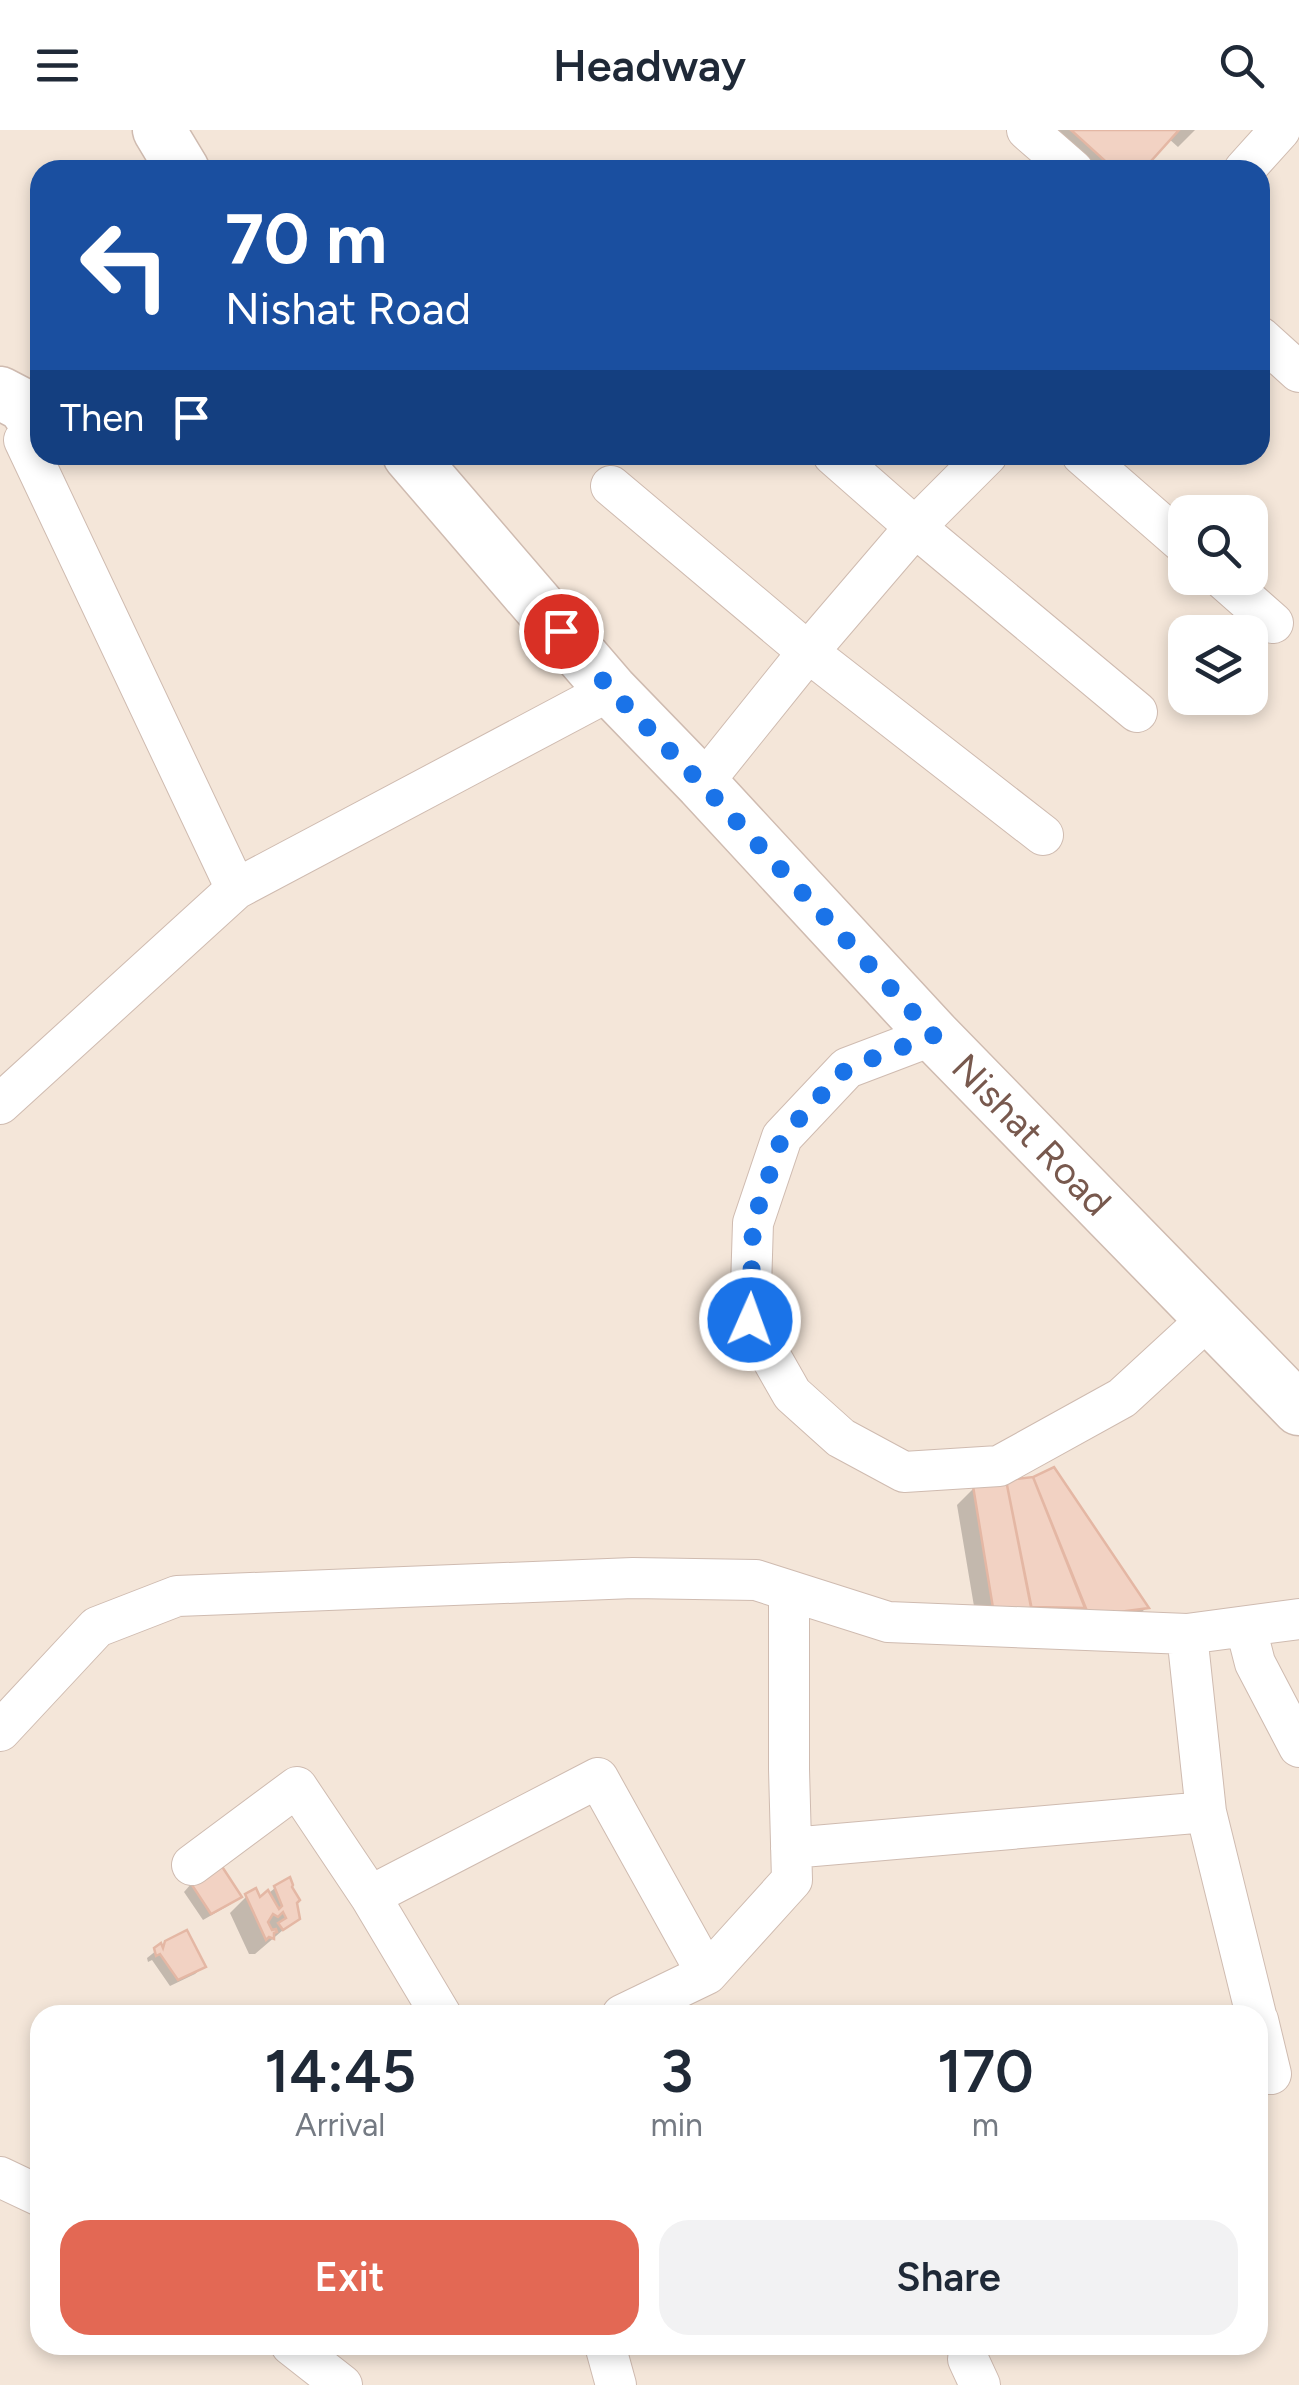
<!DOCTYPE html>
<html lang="en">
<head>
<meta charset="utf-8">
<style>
  body { margin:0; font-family:Figtree,sans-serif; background:#f2f2f3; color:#1f2937; height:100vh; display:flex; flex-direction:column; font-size:38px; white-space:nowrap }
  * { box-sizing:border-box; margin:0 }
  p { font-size:32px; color:#747a83 }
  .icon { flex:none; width:55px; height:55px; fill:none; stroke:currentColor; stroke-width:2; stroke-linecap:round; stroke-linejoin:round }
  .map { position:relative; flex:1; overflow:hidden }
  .panel { position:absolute; left:30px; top:1875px; width:1238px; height:350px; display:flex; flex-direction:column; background:#fff; border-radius:30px; box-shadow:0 5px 15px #0003 }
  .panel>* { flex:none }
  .banner { position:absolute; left:30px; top:30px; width:1240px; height:305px; border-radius:30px; box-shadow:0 5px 15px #0003; background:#1a4fa0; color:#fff; overflow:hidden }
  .controls { position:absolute; left:1168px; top:365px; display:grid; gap:20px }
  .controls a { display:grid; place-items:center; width:100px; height:100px; border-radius:20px; background:#fff; box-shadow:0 5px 15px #0003; font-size:50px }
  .pin { position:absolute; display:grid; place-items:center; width:85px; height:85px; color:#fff; margin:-42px; border:5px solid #fff; border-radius:50%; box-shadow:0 2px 10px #0007 }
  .me { position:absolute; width:110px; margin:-55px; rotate:2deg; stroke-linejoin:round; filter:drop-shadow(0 0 8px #0008) }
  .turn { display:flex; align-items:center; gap:35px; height:210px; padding:0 30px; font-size:45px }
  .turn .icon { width:130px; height:130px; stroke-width:2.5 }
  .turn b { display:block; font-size:70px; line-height:85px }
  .then { display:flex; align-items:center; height:95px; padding:0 30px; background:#0003; gap:20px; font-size:38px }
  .eta { display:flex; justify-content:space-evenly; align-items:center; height:170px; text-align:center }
  .eta b { font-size:60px; font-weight:600; line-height:70px }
  .primary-button { display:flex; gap:20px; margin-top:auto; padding:20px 30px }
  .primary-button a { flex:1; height:115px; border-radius:30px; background:#e36854; color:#fff; font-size:40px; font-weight:600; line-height:115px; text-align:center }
  .primary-button a+a { background:#f2f2f3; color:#1f2937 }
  header { display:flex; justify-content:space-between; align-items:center; height:130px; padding:0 30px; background:#fff; font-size:45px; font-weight:600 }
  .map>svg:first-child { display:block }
  .residential { fill:#f4e6d9; fill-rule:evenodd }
  .shadow { fill:#0003 }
  .building { fill:#f2d2c3; stroke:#e4b7a4; stroke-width:2.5 }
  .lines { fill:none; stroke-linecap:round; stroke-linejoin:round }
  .minor-casing { stroke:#cfbbb0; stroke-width:42 }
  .tertiary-casing { stroke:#cfbbb0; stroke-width:55 }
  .minor { stroke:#fff; stroke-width:40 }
  .tertiary { stroke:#fff; stroke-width:52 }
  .route { stroke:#1a73e8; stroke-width:18; stroke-dasharray:0 32.4 }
  .labels { text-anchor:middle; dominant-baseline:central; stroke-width:9; stroke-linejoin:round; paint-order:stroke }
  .street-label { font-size:38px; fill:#78594e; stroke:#fff9f2 }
</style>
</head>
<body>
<header><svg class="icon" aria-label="menu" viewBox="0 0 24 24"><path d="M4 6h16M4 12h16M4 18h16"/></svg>Headway<svg class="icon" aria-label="search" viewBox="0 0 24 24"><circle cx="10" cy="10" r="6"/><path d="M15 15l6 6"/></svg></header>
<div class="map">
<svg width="1299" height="2255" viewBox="0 0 1299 2255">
  <rect width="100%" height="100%" fill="#fcf4eb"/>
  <path class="residential" d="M0,0H1299V2255H0ZM40,40H1260V325H40ZM1185,382H1250V448H1185ZM1185,502H1250V568H1185ZM40,1885H1258V2215H40Z"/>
  <path class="shadow" d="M1018,0H1195L1178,17L1168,8L1140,40H1063Z
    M1053,1340L1146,1478L1129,1494L978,1500L957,1375L974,1358L1033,1349Z
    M191,1754L239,1766L231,1774L203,1790L184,1762Z
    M275,1758L297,1788L255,1824H249L230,1783L247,1766L259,1771Z
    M166,1813L203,1837L195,1844L170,1856L152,1830L148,1832L147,1828Z"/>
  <path class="building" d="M1071,0H1179L1143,40H1115Z
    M1054,1337L1149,1478L1089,1486L1033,1347Z
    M1033,1347L1085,1478L1031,1477L1006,1350Z
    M1006,1350L1033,1485L994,1484L973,1356Z
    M221,1735L242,1767L211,1784L190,1752Z
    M290,1747L293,1755L292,1757L300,1770L297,1773L300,1789L283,1800L278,1793L286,1788L283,1782L278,1787L273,1784L268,1792L272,1800L276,1799L277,1802L274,1803V1809L269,1807L266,1810L245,1764L256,1758L260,1767L268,1760L279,1779L282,1776L274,1756Z
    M187,1800L206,1837L178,1850L160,1824L156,1826L154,1818L161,1813L163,1818L165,1811Z"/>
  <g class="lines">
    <g class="minor-casing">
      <path id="minor" d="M1027,0L1073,40
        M1244,40L1280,0
        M1260,207L1299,242
        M24,310L236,759
        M833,325L915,397L1137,582
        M1082,325L1185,415
        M611,356L808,522L1043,705
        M1222,448L1273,493
        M702,654L808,522L915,397L987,325
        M934,905L847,938L782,1007L753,1093L750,1190L792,1264L841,1308L904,1342L999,1336L1122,1268L1209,1188
        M0,974L236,759L611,560
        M1246,1498L1255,1533L1299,1617
        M1187,1504L1206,1682L1256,1885
        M0,1601L97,1497L177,1466L633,1448L756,1450L888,1492L1187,1504L1299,1489
        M791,1718L1206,1682
        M192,1735L297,1657L370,1766
        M441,1885L370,1766L598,1648L707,1844
        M622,1885L707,1844L792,1750L789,1639V1461
        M1258,1890L1271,1944H1258
        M0,2047L40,2066
        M291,2215L342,2255
        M605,2215L616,2255
        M968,2229L980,2255"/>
    </g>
    <g class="tertiary-casing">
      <g id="tertiary">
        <path d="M159,0L183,40"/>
        <path d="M0,263L23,275L34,290L40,286"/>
        <path id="s1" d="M409,325L611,560L702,654L934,905L1299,1279"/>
      </g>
    </g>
    <use href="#minor" class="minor"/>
    <use href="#tertiary" class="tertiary"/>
  </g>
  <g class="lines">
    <path class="route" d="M561,501L611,560L702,654L934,905L847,938L782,1007L753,1093L750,1190"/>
  </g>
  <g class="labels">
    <g class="street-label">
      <text stroke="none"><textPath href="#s1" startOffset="922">Nishat Road</textPath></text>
    </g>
  </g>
</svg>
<div class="controls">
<a><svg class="icon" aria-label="search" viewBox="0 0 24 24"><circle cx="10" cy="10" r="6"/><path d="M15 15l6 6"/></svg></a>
<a><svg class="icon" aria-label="layers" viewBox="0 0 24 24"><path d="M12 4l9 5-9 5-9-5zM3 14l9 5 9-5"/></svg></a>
</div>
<div class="pin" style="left:561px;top:501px;background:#d93025"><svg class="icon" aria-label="arrive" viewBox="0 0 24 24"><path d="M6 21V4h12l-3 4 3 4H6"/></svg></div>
<svg class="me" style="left:750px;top:1190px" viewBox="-20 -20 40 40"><circle r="17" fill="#1a73e8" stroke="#fff" stroke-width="3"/><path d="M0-11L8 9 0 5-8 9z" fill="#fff"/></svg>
<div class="banner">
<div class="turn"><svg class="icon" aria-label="left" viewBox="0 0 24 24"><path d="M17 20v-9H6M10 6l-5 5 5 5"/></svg><div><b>70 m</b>Nishat Road</div></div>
<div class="then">Then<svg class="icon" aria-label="arrive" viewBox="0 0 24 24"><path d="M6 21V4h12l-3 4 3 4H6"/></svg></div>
</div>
<section class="panel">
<div class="eta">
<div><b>14:45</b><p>Arrival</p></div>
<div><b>3</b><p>min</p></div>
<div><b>170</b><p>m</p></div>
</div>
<div class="primary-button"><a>Exit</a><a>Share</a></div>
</section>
</div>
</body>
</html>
